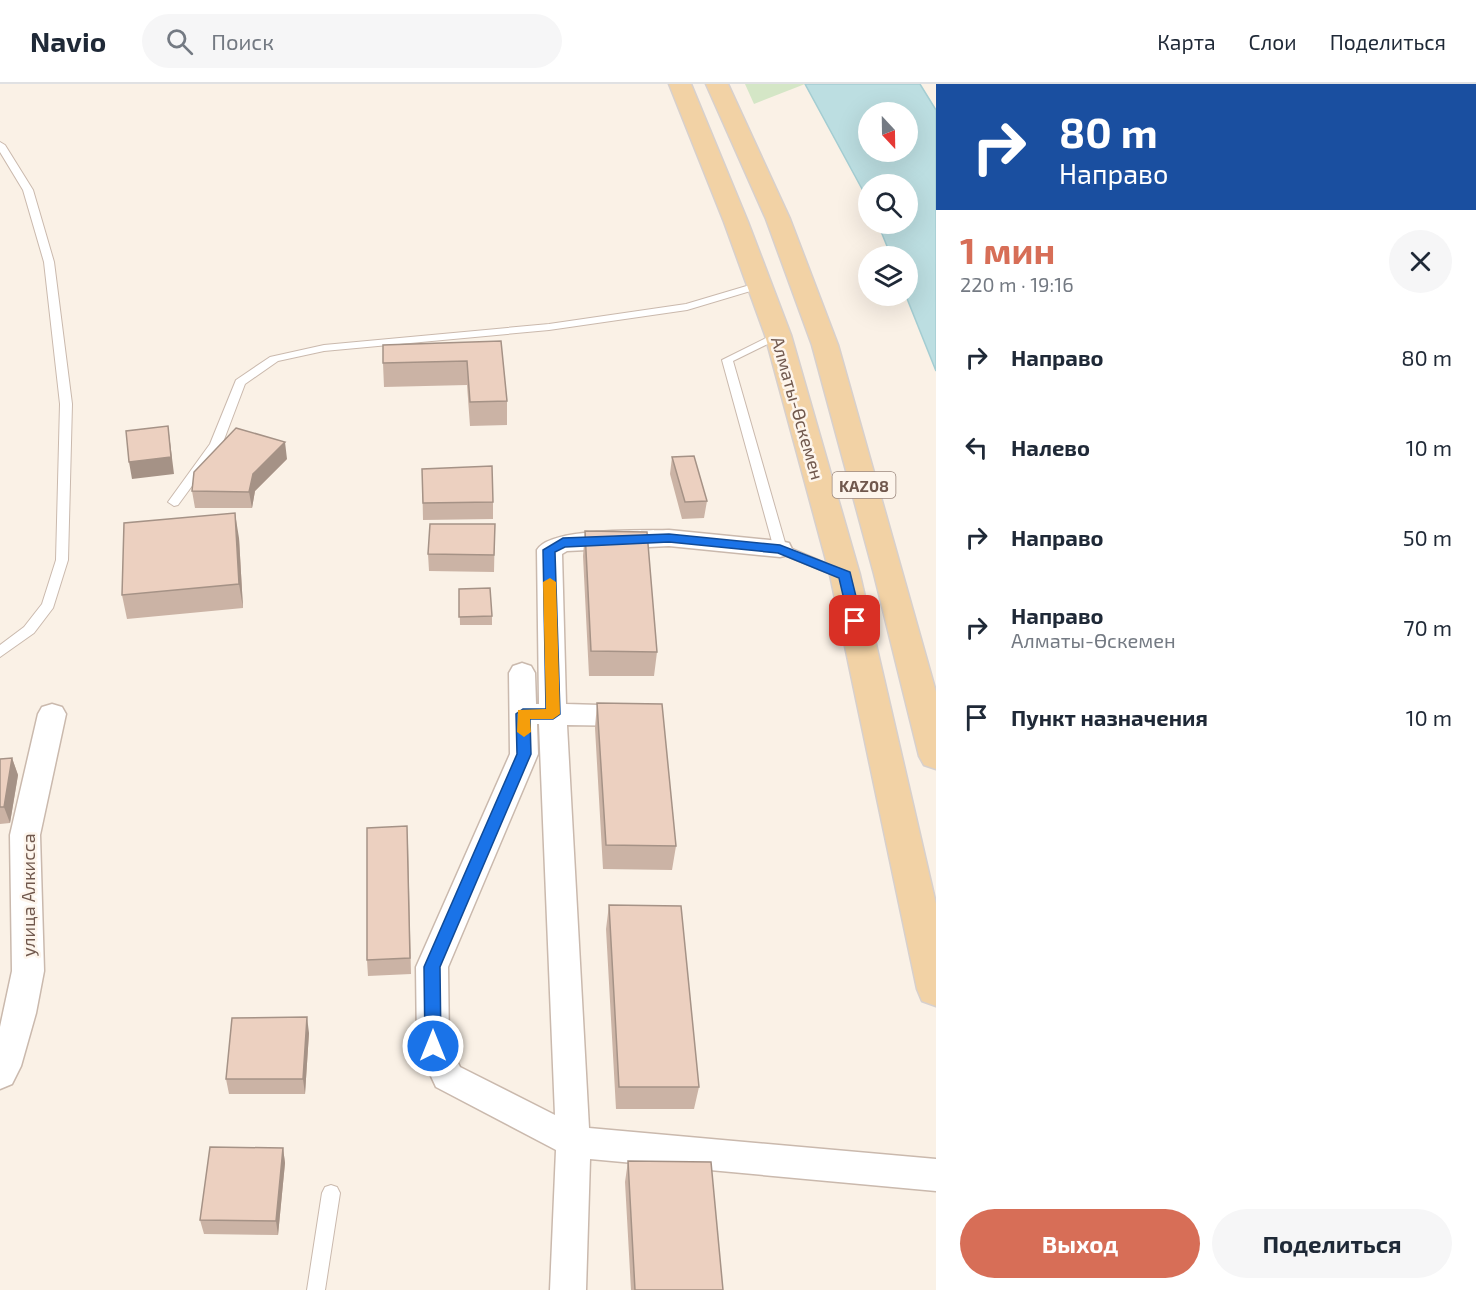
<!DOCTYPE html>
<html lang="ru">
<head>
<meta charset="utf-8">
<style>
  body { margin:0; font-family:"Exo 2",sans-serif; background:#f6f6f7; color:#1f2937; height:100vh; display:flex; flex-direction:column; font-size:22px; white-space:nowrap }
  * { box-sizing:border-box; margin:0 }
  p { font-size:20px; color:#747a83 }
  .icon { flex:none; width:33px; height:33px; fill:none; stroke:currentColor; stroke-width:2; stroke-linecap:round; stroke-linejoin:round }
  .map { position:relative; flex:1; overflow:hidden }
  .side { display:flex; flex-direction:column; background:#fff; width:540px }
  .side>* { flex:none }
  .top-card { background:#1a4fa0; color:#fff; overflow:hidden }
  .needle { width:39px; rotate:158deg }
  .controls { position:absolute; left:858px; top:18px; display:grid; gap:12px }
  .controls a { display:grid; place-items:center; width:60px; height:60px; border-radius:50%; background:#fff; box-shadow:0 6px 24px #0002; font-size:30px }
  .pin { position:absolute; display:grid; place-items:center; width:51px; height:51px; color:#fff; margin:-26px; border-radius:12px; box-shadow:0 3px 9px #0006 }
  .me { position:absolute; width:66px; margin:-33px; rotate:0deg; stroke-linejoin:round; filter:drop-shadow(0 0 4px #0008) }
  .turn { display:flex; align-items:center; gap:21px; height:126px; padding:0 24px; font-size:27px }
  .turn .icon { width:78px; height:78px; stroke-width:2.5 }
  .turn b { display:block; font-size:42px; line-height:51px }
  .round { display:grid; place-items:center; flex:none; width:63px; height:63px; border-radius:32px; background:#f6f6f7 }
  .head { display:flex; align-items:center; justify-content:space-between; height:102px; padding:0 24px }
  h1 { font-size:36px; font-weight:700; line-height:45px; color:#d76e57 }
  .cta { display:flex; gap:12px; margin-top:auto; padding:12px 24px }
  .cta a { flex:1; height:69px; border-radius:36px; background:#d76e57; color:#fff; font-size:24px; font-weight:700; line-height:69px; text-align:center }
  .cta a+a { background:#f6f6f7; color:#1f2937 }
  ul { padding:0; list-style:none }
  li { display:flex; align-items:center; gap:18px; height:90px; padding:0 24px }
  li div { flex:1 }
  li b { display:block; font-size:22px }
  li em { font-style:normal }
  header { display:flex; align-items:center; gap:36px; box-sizing:border-box; height:84px; padding:0 30px; background:#fff; border-bottom:2px solid #e0e1e3 }
  header strong { font-size:28px }
  nav { display:flex; gap:33px; margin-inline-start:auto; font-size:21px }
  .search { width:420px; height:54px; background:#f6f6f7; display:flex; align-items:center; gap:15px; box-sizing:border-box; padding:0 21px; border-radius:33px; color:#747a83; font-size:22px }
  main { display:flex; flex:1; min-height:0 }
  .map>svg:first-child { display:block }
  .green { fill:#d4e6c6 }
  .water { fill:#bcdee1; stroke:#a4cdd2; stroke-width:1.5; fill-rule:evenodd }
  .lines { fill:none; stroke-linecap:round; stroke-linejoin:round }
  .service-casing { stroke:#cab9ad; stroke-width:2 }
  .minor-casing { stroke:#cab9ad; stroke-width:3 }
  .primary-casing { stroke:#d7d0cd; stroke-width:3 }
  .service { fill:#fff; fill-rule:evenodd }
  .minor { fill:#fff; fill-rule:evenodd }
  .primary { fill:#f2d2a5; fill-rule:evenodd }
  .wall { fill:#cbb3a5 }
  .shaded-wall { fill:#a59286 }
  .building { fill:#ecd0c0; stroke:#a59286; stroke-width:1.5 }
  .route { fill:#1a73e8; stroke:#114b97; stroke-width:1.5 }
  .slow { fill:#f59e0b }
  .labels { text-anchor:middle; dominant-baseline:central; stroke-width:5; stroke-linejoin:round; paint-order:stroke }
  .shield { fill:#fdf5ec; stroke:#9a877d; stroke-width:1.5 }
  .shield-label { font-size:16px; font-weight:bold; fill:#70584d }
  .street-label { font-size:18px; fill:#70584d; stroke:#fdf5ec }
</style>
</head>
<body>
<header>
<strong>Navio</strong>
<div class="search"><svg class="icon" aria-label="search" viewBox="0 0 24 24"><circle cx="10" cy="10" r="6"/><path d="M15 15l6 6"/></svg>Поиск</div>
<nav><a>Карта</a><a>Слои</a><a>Поделиться</a></nav>
</header>
<main>
<div class="map">
<svg width="936" height="1206" viewBox="0 0 936 1206">
  <rect width="100%" height="100%" fill="#faf1e6"/>
  <path class="green" d="M745,0H805L754,20Z"/>
  <path class="water" d="M805,0H920L936,26V287L906,212L908,172H891L878,140H908V100H868V116ZM868,28H908V68H868Z"/>
  <g class="lines">
    <g class="service-casing">
      <path id="service" d="M0,58L5,61L33,106L54,178L72,320L68,476L53,524L34,549L0,573V561L24,543L42,520L56,476L60,320L44,178L23,106L0,68Z
        M760,198L765,201L764,203L687,226L549,246L324,267L278,277L245,300L222,361L178,421L174,422L168,418L210,360L236,296L270,273L324,261L549,240L686,220Z
        M778,248L782,249V253L733,277L786,462L847,488L849,491L843,495L776,468L774,465L722,276Z
        M331,1101L337,1103L340,1109L325,1206H307L322,1109L325,1103Z"/>
    </g>
    <g class="minor-casing">
      <path id="minor" d="M669,446L780,457L789,459L792,465L789,471L780,473L669,462L567,467L562,470L566,620L633,622L643,625L647,632L643,639L633,642L567,641L589,1044L936,1075V1107L590,1075L586,1206H550L556,1066L436,1003L417,962L416,883L510,670L509,589L513,582L522,579L531,582L535,589L536,620H539L537,466C550,443 641,447 669,446ZM537,640H539L555,1031L460,983L449,961L448,883L538,670Z
        M52,620L62,623L66,630L40,751L44,887L36,929L21,982L12,1000L0,1005V943L12,887L10,751L38,630L42,623Z"/>
    </g>
    <g class="primary-casing">
      <path id="primary" d="M669,0H691L748,138L791,251L860,491L936,820V922L922,917L917,905L830,491L765,251L724,138Z
        M706,0H728L790,135L838,261L936,608V685L924,681L919,672L874,490L812,261L766,135Z"/>
    </g>
    <use href="#service" class="service"/>
    <use href="#minor" class="minor"/>
    <use href="#primary" class="primary"/>
  </g>
  <path class="wall" d="M501,257L507,317V341L470,342L467,301L384,303L383,279Z
    M672,373L707,417L704,434L682,435L670,390Z
    M287,375L255,407L252,424H195L192,407Z
    M422,385L493,418V435L423,436Z
    M495,440L494,488L429,487L428,470Z
    M585,447L657,568L654,592H589L583,472Z
    M239,454L243,524L127,535L122,511Z
    M459,505L492,532V541H460Z
    M597,619L676,762L672,786L603,785L595,644Z
    M12,674L18,691L10,739L0,740V675Z
    M408,759L411,890L368,892L367,876Z
    M609,821L699,1003L694,1025H616L606,845Z
    M309,949L305,1010H229L226,995Z
    M283,1064L285,1079L278,1151L204,1150L200,1136Z
    M628,1077L723,1206H631L625,1098Z"/>
  <path class="shaded-wall" d="M168,342L174,390L132,395L129,378Z
    M285,358L287,375L255,407L252,424L249,408L253,390Z
    M235,429L239,454L243,524L239,500Z
    M12,674L18,691L10,739L4,723Z
    M307,933L309,949L305,1010L303,995Z
    M283,1064L285,1079L278,1151L276,1137Z"/>
  <path class="building" d="M501,257L507,317L470,318L467,277L383,279V261Z
    M168,342L171,373L129,378L126,347Z
    M236,344L285,358L253,390L249,408L192,407L194,388Z
    M694,372L707,417L685,418L672,373Z
    M492,382L493,418L423,419L422,385Z
    M235,429L239,500L122,511L124,439Z
    M430,440H495L494,471L428,470Z
    M585,447L647,448L657,568L591,567Z
    M490,504L492,532L459,533V505Z
    M597,619L662,620L676,762L606,761Z
    M12,674L4,723H0V675Z
    M407,742L410,874L367,876V744Z
    M609,821L681,822L699,1003H619Z
    M307,933L303,995H226L232,934Z
    M210,1063L283,1064L276,1137L200,1136Z
    M628,1077L711,1078L723,1206H635Z"/>
  <path class="route" d="M669,450L780,461L850,488L862,537L855,542L849,537L839,494L778,469L669,458L565,463L555,468L560,630L553,635H530L531,670L440,883L441,962L439,967L433,969L427,967L425,962L424,883L517,670L516,630L523,625H546L543,466L563,454Z"/>
  <path class="slow" d="M550,494L556,498L560,630L553,635H530L531,648L524,653L517,648L518,626L546,625L543,498Z"/>
  <g class="labels">
    <rect class="shield" x="832.5" y="388" width="63" height="26" rx="4.5"/>
    <g class="shield-label">
      <text x="864" y="401">KAZ08</text>
    </g>
    <g class="street-label">
      <text transform="translate(798 324) rotate(74)">Алматы-Өскемен</text>
      <text transform="translate(28 811) rotate(-90)">улица Алкисса</text>
    </g>
  </g>
</svg>
<div class="controls">
<a><svg class="needle" viewBox="-14 -14 28 28"><path d="M0-13l5 13h-10z" fill="#e53935"/><path d="M0 13l5-13h-10z" fill="#747a83"/></svg></a>
<a><svg class="icon" aria-label="search" viewBox="0 0 24 24"><circle cx="10" cy="10" r="6"/><path d="M15 15l6 6"/></svg></a>
<a><svg class="icon" aria-label="layers" viewBox="0 0 24 24"><path d="M12 4l9 5-9 5-9-5zM3 14l9 5 9-5"/></svg></a>
</div>
<div class="pin" style="left:855px;top:537px;background:#d93025"><svg class="icon" aria-label="arrive" viewBox="0 0 24 24"><path d="M6 21V4h12l-3 4 3 4H6"/></svg></div>
<svg class="me" style="left:433px;top:962px" viewBox="-20 -20 40 40"><circle r="17" fill="#1a73e8" stroke="#fff" stroke-width="3"/><path d="M0-11L8 9 0 5-8 9z" fill="#fff"/></svg>
</div>
<section class="side">
<div class="top-card">
<div class="turn"><svg class="icon" aria-label="right" viewBox="0 0 24 24"><path d="M7 20v-9h11M14 6l5 5-5 5"/></svg><div><b>80 m</b>Направо</div></div>
</div>
<div class="head"><div><h1>1 мин</h1><p>220 m · 19:16</p></div><a class="round"><svg class="icon" aria-label="close" viewBox="0 0 24 24"><path d="M6 6l12 12M18 6L6 18"/></svg></a></div>
<ul>
<li><svg class="icon" aria-label="right" viewBox="0 0 24 24"><path d="M7 20v-9h11M14 6l5 5-5 5"/></svg><div><b>Направо</b></div><em>80 m</em></li>
<li><svg class="icon" aria-label="left" viewBox="0 0 24 24"><path d="M17 20v-9H6M10 6l-5 5 5 5"/></svg><div><b>Налево</b></div><em>10 m</em></li>
<li><svg class="icon" aria-label="right" viewBox="0 0 24 24"><path d="M7 20v-9h11M14 6l5 5-5 5"/></svg><div><b>Направо</b></div><em>50 m</em></li>
<li><svg class="icon" aria-label="right" viewBox="0 0 24 24"><path d="M7 20v-9h11M14 6l5 5-5 5"/></svg><div><b>Направо</b><p>Алматы-Өскемен</p></div><em>70 m</em></li>
<li><svg class="icon" aria-label="arrive" viewBox="0 0 24 24"><path d="M6 21V4h12l-3 4 3 4H6"/></svg><div><b>Пункт назначения</b></div><em>10 m</em></li>
</ul>
<div class="cta"><a>Выход</a><a>Поделиться</a></div>
</section>
</main>
</body>
</html>
